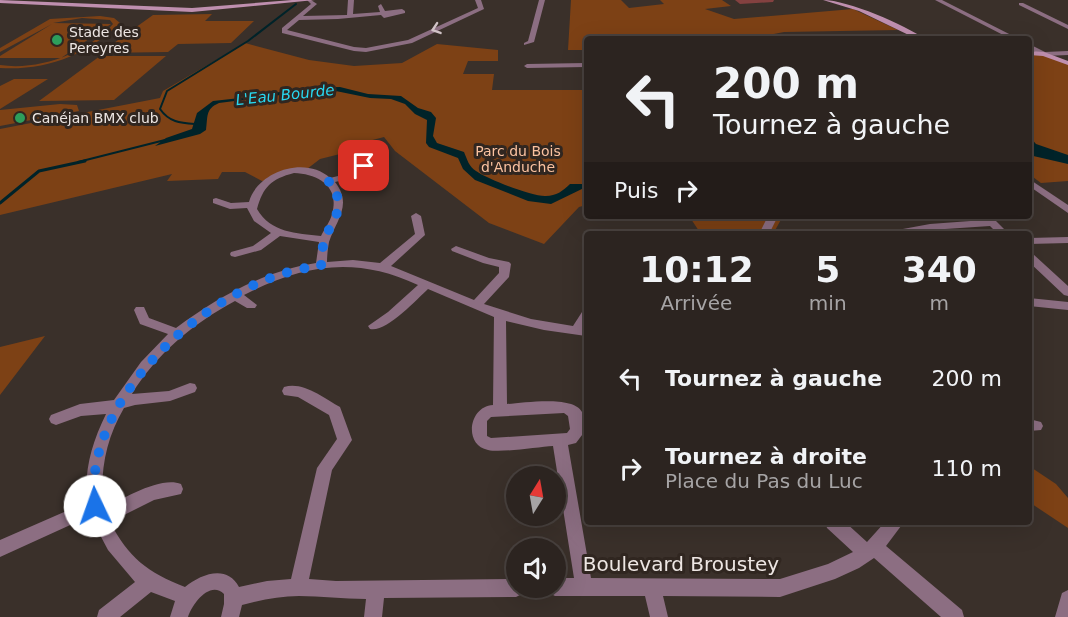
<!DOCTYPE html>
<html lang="fr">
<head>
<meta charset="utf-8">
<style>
  body { margin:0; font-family:"DejaVu Sans",sans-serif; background:#342c29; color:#f1f3f6; height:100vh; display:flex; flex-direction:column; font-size:22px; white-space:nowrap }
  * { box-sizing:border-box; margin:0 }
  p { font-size:20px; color:#a6a4a5 }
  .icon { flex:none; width:33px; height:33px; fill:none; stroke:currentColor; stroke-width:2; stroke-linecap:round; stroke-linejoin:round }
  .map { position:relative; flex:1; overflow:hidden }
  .panel { position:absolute; left:584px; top:231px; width:448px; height:294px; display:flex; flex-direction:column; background:#2c2420; border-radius:6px; box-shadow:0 6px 24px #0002,0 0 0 2px #48413e }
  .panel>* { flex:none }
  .guide { position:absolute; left:584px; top:36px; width:448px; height:183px; border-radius:6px; box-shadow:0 6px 24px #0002,0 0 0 2px #48413e; background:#2c2420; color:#f1f3f6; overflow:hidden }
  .needle { width:39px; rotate:11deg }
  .fabs { position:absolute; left:506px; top:466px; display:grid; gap:12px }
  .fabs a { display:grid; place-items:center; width:60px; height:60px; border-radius:50%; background:#2c2420; box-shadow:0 6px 24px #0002,0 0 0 2px #48413e; font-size:30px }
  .pin { position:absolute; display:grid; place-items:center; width:51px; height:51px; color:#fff; margin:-26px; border-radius:12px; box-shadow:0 3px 9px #0006 }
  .me { position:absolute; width:66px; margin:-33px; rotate:357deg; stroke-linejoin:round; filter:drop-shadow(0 0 4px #0008) }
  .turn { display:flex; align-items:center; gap:21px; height:126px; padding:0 30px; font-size:27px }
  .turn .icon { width:78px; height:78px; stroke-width:2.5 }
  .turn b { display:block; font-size:42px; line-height:51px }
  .then { display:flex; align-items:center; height:57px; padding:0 30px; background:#0003; gap:12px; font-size:22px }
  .eta { display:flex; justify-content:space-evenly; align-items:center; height:102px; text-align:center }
  .eta b { font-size:36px; font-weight:600; line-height:42px }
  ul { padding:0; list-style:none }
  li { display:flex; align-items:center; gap:18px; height:90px; padding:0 30px }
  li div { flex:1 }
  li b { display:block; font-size:22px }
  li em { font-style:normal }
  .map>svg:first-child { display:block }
  .green { fill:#7d4115 }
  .water { fill:#002329 }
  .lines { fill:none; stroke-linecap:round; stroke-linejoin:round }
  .stream-far1 { stroke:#002329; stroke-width:2 }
  .stream { stroke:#002329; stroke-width:3 }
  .street { fill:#8c6e82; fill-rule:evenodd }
  .secondary { fill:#bf8faf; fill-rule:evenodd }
  .wall { fill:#844140 }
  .oneway { stroke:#d0c2c6 }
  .route { stroke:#1a73e8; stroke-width:10; stroke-dasharray:0 18 }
  .leisure-dot { fill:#2e9e5b; stroke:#302620; stroke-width:2 }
  .labels { text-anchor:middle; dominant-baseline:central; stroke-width:6; stroke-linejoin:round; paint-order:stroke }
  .far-poi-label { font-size:14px; fill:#ede6e3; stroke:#302620; text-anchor:start }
  .far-park-label { font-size:14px; fill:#fbc2a0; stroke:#302620 }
  .far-water-label { font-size:15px; font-style:italic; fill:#28d8f1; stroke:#302620 }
  .near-street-label { font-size:20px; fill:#ede6e3; stroke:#302620 }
</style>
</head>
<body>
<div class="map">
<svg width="1068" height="617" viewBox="0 0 1068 617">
  <rect width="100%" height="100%" fill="#3a302a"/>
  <path class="green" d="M571,0H621L629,8L664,4L660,0H722L731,6L705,9L734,19L853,9L898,30L784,32L752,38L754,39H586V50H568Z
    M212,14L205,21H254L231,43L178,44L168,52L100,53L153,15Z
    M100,16L114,18L120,23C88,55 45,71 0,68V65C39,71 87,53 113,24L110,20L82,18L53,23L111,24L61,58H0V56L52,24L0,52V48L50,19Z
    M245,43L309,60L354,66L402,63L437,44L498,50V61H468L463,74H494L492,90H586V205L579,207L544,244L489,223L395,151L384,137L342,148L344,153L320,159L307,169H294L268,182L262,181L245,172H222L218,179L167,181L172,174L0,215V129L160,98L163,91Z
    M1029,53L1044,54L1068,63V181L1041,183L1029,174Z
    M100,56H166L114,100L39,101Z
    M14,79H48L0,109V86Z
    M60,104L77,105L79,111L0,126V110Z
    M689,216H783L773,234H701Z
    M45,336L0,395V347Z
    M1029,466L1056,484L1068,498V528L1029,502Z"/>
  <path class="water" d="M340,87L368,94L401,96L418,108L431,112L436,118L433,136L437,143L464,152C467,159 469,167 476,171C487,179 533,197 546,196C556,196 563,191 570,184H586V187L551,204L528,201L475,180L463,169L458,158L429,147L426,143L427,120L415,114L405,104L391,99L370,98L326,89L219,103C205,109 208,117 206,130L200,134L155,146L166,138L192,129L197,113L213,101L259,96L300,88Z
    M1029,136L1036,144L1068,155V164L1029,155Z"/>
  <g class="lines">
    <path class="stream-far1" d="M196,122L195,124C180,123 169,122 160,109L167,91L248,41L296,4
      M78,162L165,140"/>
    <path class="stream" d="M0,203L39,171L85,161"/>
    <path class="street" d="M307,0H311L317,4L303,16L347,15L348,0H354L353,14L380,12L378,6L381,4L385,11L402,9L405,11V13L384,18L381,15L338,19L299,20L287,30L354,47L366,48L408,40L478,8L475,0H481L484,9L412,43L366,52L354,51L282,33V28L311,4Z
      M539,0H545L534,42L524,45V43L528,41Z
      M935,0H942L1019,39H1011Z
      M1019,3H1023L1068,25V29L1019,5Z
      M1029,44L1045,52L1068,51V55L1044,56L1029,49Z
      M586,63V67L527,68L524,66L527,64Z
      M364,163L368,166L360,176L335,182C353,205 336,220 329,242C328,248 327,255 327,262L353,260L380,263L415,234L411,216L416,213L421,216L425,235L391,266L474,300L499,273V267L483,263L452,251L451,249L456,246L489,258L509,262L511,264L509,277L484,304L531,319L573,326L582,312L586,311V324L585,327L586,328V336L544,330L506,321L507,404C524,403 573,395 582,412C584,417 584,425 585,431L576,443L568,445L591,578L780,579L828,564L853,552L827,528L825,522H845L867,542L885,522H904L886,546L962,610L964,617H941L874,558L859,568L835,579L780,597L663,596L668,617H650L645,596H555L549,593L546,588H555V578H574L553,446C538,447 501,453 488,450C463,445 469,406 493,405L494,317L428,289C416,300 386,333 370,329L368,326L388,312L418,285C356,256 304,264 244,295L257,305L255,308H247L235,301C194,323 156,354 132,394L169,391L190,383L195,384L197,388L195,392L170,401L135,405L124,408C106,439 100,470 103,505L104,508C123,499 160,476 181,484L183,489L181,494L154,500L110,522C128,557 148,573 185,587C201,574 227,564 239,587L267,581L291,579L317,468L337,439L329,415L298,397L284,395L282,391L284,387C303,381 324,398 340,407L352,440L332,470L309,579L336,581L516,579V588H525L522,594L516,597L384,598L382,617H364L366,599C343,599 321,596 299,596C280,596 261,600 242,605L239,617H221L224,604V594C210,580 192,604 188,617H170L175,601L151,592L120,617H97L99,610L135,582L108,550L90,516L0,557V540L87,502C84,469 92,443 106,414L81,416L56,425L51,423L49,419L51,415L80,404L114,400L141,362L168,334L140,324L134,310L136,307H144L149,318L176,328C218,297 264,271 316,263L319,242L280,236L261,250L235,257L231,256L230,254L231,252L253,246L271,233L254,221L247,208L230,209L213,203V199L216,198L231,203L249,202C257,172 305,155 330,178L354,172ZM294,173C318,174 340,186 332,214C330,222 325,228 321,236C296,233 271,233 257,209C263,187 271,179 294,173ZM564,413L568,416L570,429L567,433L491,438L487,436V421L491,417Z
      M1029,179L1068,205V213L1029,186Z
      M768,216H778L769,234H759Z
      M988,216L992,217L1009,234H998L990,226L930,230L909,234H887L892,231L930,224L984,220V217Z
      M1068,237V243L1029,244V238Z
      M1029,253L1033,254L1068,286V296L1064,295L1029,262Z
      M1029,298L1068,302V310L1029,306Z
      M1029,419L1041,422L1043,426L1041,430L1029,431Z
      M1068,590V617H1055L1062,593Z"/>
    <path class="secondary" d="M0,0L192,8L292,0H315L192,12L0,3Z
      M823,0C848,0 905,25 925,39H917L859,11Z
      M1029,51L1044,52L1068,61V65L1043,56L1029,55Z"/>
  </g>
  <path class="wall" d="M735,0H774L773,2L740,4Z"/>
  <defs><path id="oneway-chevron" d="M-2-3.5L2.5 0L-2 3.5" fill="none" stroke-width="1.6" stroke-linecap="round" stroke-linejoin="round" transform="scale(1.5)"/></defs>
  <use class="oneway" href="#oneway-chevron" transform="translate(436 29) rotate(161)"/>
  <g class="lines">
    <path class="route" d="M95,506C80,396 218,275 321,266C322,257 322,246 325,238C335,216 348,204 328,182L357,174L364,166"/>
  </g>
  <g class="leisure-dot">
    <circle cx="57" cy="40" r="6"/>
    <circle cx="20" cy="118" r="6"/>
  </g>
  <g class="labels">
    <g class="far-poi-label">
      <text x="69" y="32">Stade des<tspan x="69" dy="16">Pereyres</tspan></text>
      <text x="32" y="118">Canéjan BMX club</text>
    </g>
    <g class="far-park-label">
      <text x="518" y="151">Parc du Bois<tspan x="518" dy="16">d'Anduche</tspan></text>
    </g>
    <g class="far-water-label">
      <text transform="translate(285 95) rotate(-6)">L'Eau Bourde</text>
    </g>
    <g class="near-street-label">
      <text x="681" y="564">Boulevard Broustey</text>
    </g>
  </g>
</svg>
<div class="fabs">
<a><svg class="needle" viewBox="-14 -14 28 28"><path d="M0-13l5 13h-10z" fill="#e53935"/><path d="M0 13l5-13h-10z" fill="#a6a4a5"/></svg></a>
<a><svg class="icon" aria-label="sound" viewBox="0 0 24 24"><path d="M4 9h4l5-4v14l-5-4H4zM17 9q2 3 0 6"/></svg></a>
</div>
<div class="pin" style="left:364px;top:166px;background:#d93025"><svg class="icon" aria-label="arrive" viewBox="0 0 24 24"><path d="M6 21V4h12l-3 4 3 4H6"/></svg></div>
<svg class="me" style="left:95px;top:506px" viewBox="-20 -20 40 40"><circle r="19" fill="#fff"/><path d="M0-13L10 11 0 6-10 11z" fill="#1a73e8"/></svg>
<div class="guide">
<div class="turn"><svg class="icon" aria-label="left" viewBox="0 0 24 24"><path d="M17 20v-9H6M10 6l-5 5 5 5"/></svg><div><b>200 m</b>Tournez à gauche</div></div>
<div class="then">Puis<svg class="icon" aria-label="right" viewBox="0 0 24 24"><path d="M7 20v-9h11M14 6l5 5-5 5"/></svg></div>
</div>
<section class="panel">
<div class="eta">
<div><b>10:12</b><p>Arrivée</p></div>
<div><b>5</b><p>min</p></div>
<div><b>340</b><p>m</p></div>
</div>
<ul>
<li><svg class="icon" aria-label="left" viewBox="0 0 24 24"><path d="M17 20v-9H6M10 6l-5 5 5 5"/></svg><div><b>Tournez à gauche</b></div><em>200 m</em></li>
<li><svg class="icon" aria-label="right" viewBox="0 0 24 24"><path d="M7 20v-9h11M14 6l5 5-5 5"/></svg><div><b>Tournez à droite</b><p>Place du Pas du Luc</p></div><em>110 m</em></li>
</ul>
</section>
</div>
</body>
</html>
